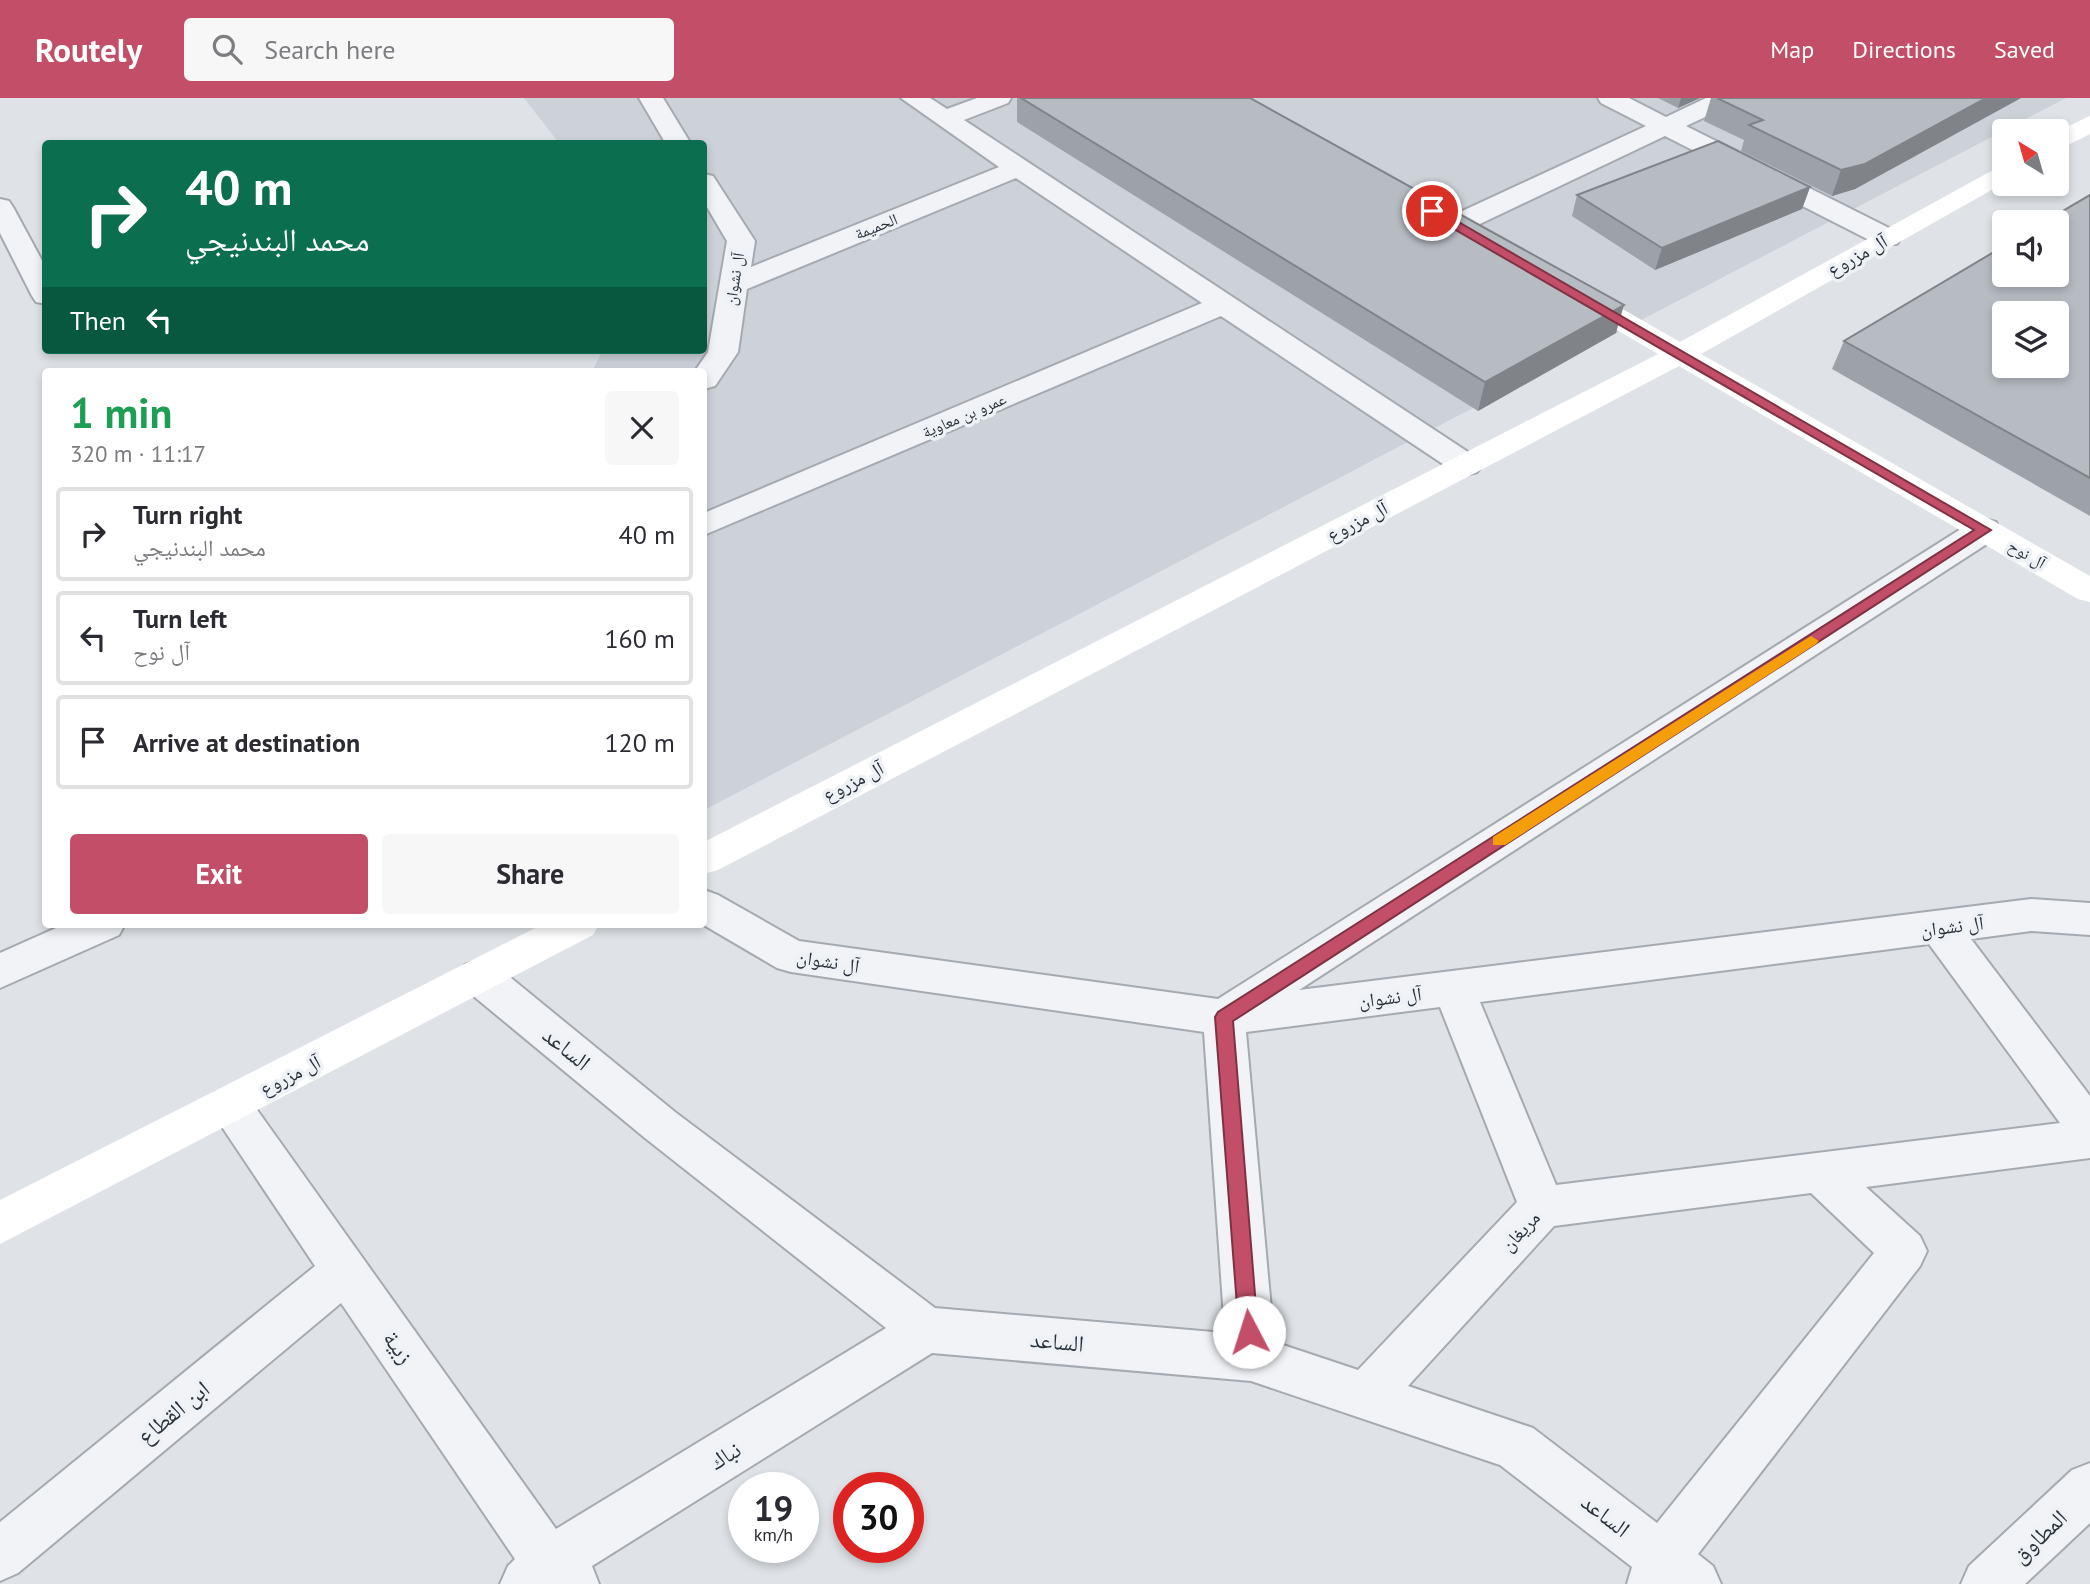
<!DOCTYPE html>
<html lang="en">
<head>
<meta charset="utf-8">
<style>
  body { margin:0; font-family:"PT Sans","Noto Naskh Arabic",sans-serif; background:#f7f7f7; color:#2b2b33; height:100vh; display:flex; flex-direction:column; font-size:26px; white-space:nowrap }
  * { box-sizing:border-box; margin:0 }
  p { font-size:23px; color:#7c7c81 }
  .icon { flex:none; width:38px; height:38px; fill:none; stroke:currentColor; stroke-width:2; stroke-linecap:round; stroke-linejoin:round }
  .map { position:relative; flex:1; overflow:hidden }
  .drawer { position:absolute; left:42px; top:270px; width:665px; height:560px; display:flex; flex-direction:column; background:#fff; border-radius:7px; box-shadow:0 4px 10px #0003 }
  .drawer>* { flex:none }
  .top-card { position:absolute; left:42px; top:42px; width:665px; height:214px; border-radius:7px; box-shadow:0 4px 10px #0003; background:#0b6e4f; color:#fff; overflow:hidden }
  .needle { width:46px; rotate:323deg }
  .buttons { position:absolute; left:1992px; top:21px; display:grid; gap:14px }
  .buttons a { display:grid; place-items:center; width:77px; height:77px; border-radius:7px; background:#fff; box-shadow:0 4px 10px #0003; font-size:35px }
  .speed { position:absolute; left:728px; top:1374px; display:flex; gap:14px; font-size:35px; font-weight:700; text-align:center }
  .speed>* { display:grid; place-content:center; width:91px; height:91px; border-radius:50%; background:#fff; box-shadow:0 4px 10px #0003; line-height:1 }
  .speed small { font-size:18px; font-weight:400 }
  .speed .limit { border:10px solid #d22; background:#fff; color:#111 }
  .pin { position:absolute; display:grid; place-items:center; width:60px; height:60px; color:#fff; margin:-30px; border:4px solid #fff; border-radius:50%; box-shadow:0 2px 7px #0007 }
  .me { position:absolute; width:77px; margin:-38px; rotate:355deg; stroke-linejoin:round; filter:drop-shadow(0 0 5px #0008) }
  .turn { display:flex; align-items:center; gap:24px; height:147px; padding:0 28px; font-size:32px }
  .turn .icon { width:91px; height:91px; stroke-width:2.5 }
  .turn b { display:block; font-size:49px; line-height:60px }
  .then { display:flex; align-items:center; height:66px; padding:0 28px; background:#0003; gap:14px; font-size:26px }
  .round { display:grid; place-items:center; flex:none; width:74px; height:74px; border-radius:7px; background:#f7f7f7 }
  .head { display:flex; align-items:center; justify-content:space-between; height:119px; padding:0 28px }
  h1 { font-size:42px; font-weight:700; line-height:52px; color:#1e9e55 }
  .cta { display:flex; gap:14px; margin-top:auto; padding:14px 28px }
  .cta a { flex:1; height:80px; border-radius:7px; background:#c24e67; color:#fff; font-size:28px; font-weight:700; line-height:80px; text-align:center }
  .cta a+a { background:#f7f7f7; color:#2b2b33 }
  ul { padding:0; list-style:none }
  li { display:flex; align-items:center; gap:21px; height:94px; margin:0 14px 10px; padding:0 14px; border:4px solid #e1e1e2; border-radius:7px }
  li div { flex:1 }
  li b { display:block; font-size:26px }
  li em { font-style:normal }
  header { display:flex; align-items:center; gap:42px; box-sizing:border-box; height:98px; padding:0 35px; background:#c24e67; color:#fff }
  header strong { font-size:33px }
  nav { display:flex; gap:38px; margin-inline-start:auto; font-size:24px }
  .search { width:490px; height:63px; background:#f7f7f7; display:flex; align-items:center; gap:18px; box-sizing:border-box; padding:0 24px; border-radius:7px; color:#7c7c81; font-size:26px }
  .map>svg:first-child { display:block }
  .built { fill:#cdd2d9 }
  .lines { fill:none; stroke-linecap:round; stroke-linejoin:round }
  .street-casing { stroke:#a5aab1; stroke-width:4 }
  .street { fill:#f1f3f6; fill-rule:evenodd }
  .secondary { fill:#fff; fill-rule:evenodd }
  .wall { fill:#9da2a8 }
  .shaded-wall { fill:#808488 }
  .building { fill:#b7bcc3; stroke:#808488; stroke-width:2; fill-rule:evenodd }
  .route { fill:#c24e67; stroke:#7e3343; stroke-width:2 }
  .slow { fill:#f59e0b }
  .labels { text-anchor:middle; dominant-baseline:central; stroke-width:7; stroke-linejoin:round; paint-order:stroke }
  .far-street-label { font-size:16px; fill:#29323d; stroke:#eef1f5 }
  .street-label { font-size:19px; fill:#29323d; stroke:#eef1f5 }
  .near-street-label { font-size:23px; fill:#29323d; stroke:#eef1f5 }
</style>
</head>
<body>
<header>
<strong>Routely</strong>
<div class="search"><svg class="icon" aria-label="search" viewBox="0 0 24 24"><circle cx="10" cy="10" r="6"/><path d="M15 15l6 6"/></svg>Search here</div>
<nav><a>Map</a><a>Directions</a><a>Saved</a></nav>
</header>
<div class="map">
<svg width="2090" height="1486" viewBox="0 0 2090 1486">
  <rect width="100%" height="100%" fill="#dfe3e7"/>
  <path class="built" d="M524,0H2066L704,712V273H592L603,252H704V46L559,45Z"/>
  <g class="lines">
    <g class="street-casing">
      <path id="street" d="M639,0H663L691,46H666Z
        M901,0H930L947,11L977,0H1011L1008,5L964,22L1477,360L1482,367L1477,374L1466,377L1455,374L1221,218L704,437V415L1202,205L1016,80L747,191L738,254L715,288L704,291V273H695L708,254L727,143L704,104V76L713,78L755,143L751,169L999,69Z
        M1598,0H1629L1666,19L1706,0H1738L1735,5L1686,28L1897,134L1901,140L1897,146H1877L1665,38L1465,133H1445L1441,127L1445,121L1646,28L1601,5Z
        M0,101L9,103L13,109L46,170V206L36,204L32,198L0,135Z
        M1984,421L1996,424L2000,432L1996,440L1299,892L2031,801L2090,805V837L2031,833L1971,841L2090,998V1060L1866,1089L1920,1138L1927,1153L1920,1168L1698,1456L1713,1468L1721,1486H1627L1632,1469L1500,1367L1251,1283L932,1255L592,1468L599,1486H500L508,1468L515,1461L341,1205L18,1475L0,1483V1424L315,1168L208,1008L215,995L230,989L245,995L556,1431L886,1230L645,1040L465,891L459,879L465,867L480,862L495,867L675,1014L935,1210L1225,1235L1204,934L791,874L777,870L702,826L704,792L718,797L799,843L1218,901L1972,424ZM1929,846L2060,1025L1556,1087L1480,904ZM1440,909L1517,1104L1358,1272L1274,1244L1246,934ZM1811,1095L1874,1155L1657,1425L1533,1330L1408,1288L1554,1128Z
        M65,826H125L119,837L0,890V855Z
        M2090,1365V1425L2025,1486H1961L1969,1468L2072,1372Z"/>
    </g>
    <use href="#street" class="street"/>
    <path class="secondary" d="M2090,18V36L2056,53V34Z
      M2004,66V85L1701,256L2090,478V504L2078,501L1679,268L718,772L704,776V744L1658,256L1564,201L1560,195L1564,189L1574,187L1584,189L1680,244Z
      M543,826H599L593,837L0,1146V1102Z"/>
  </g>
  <path class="wall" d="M1017,0H1250L1616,235L1478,313L1017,24Z
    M1658,0H1700L1678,10Z
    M1711,0H2021L1855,91L1832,98L1741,53L1744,42L1704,23Z
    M1810,89L1802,111L1655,172L1572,118L1577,97Z
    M2090,97V418L1832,271L1844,243Z"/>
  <path class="shaded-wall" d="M1681,0H1700L1678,10Z
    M1986,0H2021L1855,91L1832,98L1841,72Z
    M1810,89L1802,111L1655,172L1662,150Z
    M1624,207L1616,235L1478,313L1485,284Z"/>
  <path class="building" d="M1021,0H1250L1624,207L1485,284Z
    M1717,0H1986L1865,66L1841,72L1749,27L1763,22Z
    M1718,43L1810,89L1662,150L1577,97Z
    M2090,97V380L1844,243L2004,148V177H2056V124H2044ZM2004,215H2056V268H2004Z"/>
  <path class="route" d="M1428,111H1436L1991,432L1233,923L1258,1234L1256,1241L1249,1243L1242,1241L1239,1234L1215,919L1218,914L1974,432L1428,116Z"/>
  <path class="slow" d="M1811,538L1819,543L1816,546L1505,747H1493V739Z"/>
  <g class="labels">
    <g class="far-street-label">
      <text transform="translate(876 128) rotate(-22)">الحميمة</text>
      <text transform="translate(734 181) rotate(-81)">آل نشوان</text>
      <text transform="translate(964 317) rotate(-23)">عمرو بن معاوية</text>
      <text transform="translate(2027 456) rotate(30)">آل نوح</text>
    </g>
    <g class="street-label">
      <text transform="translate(1857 157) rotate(-29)">آل مزروع</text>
      <text transform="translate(1357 423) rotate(-27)">آل مزروع</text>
      <text transform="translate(853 683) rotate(-27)">آل مزروع</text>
      <text transform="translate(1952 828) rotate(-7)">آل نشوان</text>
      <text transform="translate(828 863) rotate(9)">آل نشوان</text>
      <text transform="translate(1390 899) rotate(-7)">آل نشوان</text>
      <text transform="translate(290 977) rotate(-27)">آل مزروع</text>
      <text transform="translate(1520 1133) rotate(-47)">مريغان</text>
    </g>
    <g class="near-street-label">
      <text transform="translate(567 950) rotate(39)">الساعد</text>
      <text transform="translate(1057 1243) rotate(5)">الساعد</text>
      <text transform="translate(399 1249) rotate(55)">زبية</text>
      <text transform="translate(173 1314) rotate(-39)">ابن القطاع</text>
      <text transform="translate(725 1357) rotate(-32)">نباك</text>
      <text transform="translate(1606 1417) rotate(38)">الساعد</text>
      <text transform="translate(2039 1438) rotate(-43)">المطاوق</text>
    </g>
  </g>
</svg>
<div class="buttons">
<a><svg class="needle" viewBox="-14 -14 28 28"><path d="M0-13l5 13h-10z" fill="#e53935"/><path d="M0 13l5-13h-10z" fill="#7c7c81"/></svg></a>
<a><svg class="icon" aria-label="sound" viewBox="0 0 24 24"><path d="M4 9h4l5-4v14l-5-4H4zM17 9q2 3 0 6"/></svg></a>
<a><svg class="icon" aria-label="layers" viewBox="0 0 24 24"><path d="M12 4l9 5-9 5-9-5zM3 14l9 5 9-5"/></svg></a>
</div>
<div class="speed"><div>19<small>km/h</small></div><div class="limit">30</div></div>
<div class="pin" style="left:1432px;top:113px;background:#d93025"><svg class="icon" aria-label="arrive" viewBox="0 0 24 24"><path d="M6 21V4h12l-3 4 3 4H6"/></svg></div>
<svg class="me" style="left:1249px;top:1234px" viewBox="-20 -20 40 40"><circle r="19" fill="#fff"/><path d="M0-13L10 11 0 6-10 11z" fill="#c24e67"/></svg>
<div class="top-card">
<div class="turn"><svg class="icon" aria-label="right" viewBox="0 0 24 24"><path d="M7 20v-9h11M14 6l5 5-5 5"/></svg><div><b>40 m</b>محمد البندنيجي</div></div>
<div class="then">Then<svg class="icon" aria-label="left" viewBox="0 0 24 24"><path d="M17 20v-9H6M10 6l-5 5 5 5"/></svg></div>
</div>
<section class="drawer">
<div class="head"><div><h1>1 min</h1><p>320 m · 11:17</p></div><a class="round"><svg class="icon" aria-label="close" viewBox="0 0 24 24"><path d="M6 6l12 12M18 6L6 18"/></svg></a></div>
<ul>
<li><svg class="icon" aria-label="right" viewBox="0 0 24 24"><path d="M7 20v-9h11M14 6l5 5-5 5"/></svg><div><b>Turn right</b><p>محمد البندنيجي</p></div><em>40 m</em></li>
<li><svg class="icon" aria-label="left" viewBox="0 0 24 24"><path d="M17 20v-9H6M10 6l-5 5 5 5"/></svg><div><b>Turn left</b><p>آل نوح</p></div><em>160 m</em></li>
<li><svg class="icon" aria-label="arrive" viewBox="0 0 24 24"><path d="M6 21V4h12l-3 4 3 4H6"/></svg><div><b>Arrive at destination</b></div><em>120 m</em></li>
</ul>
<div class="cta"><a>Exit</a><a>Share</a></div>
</section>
</div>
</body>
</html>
